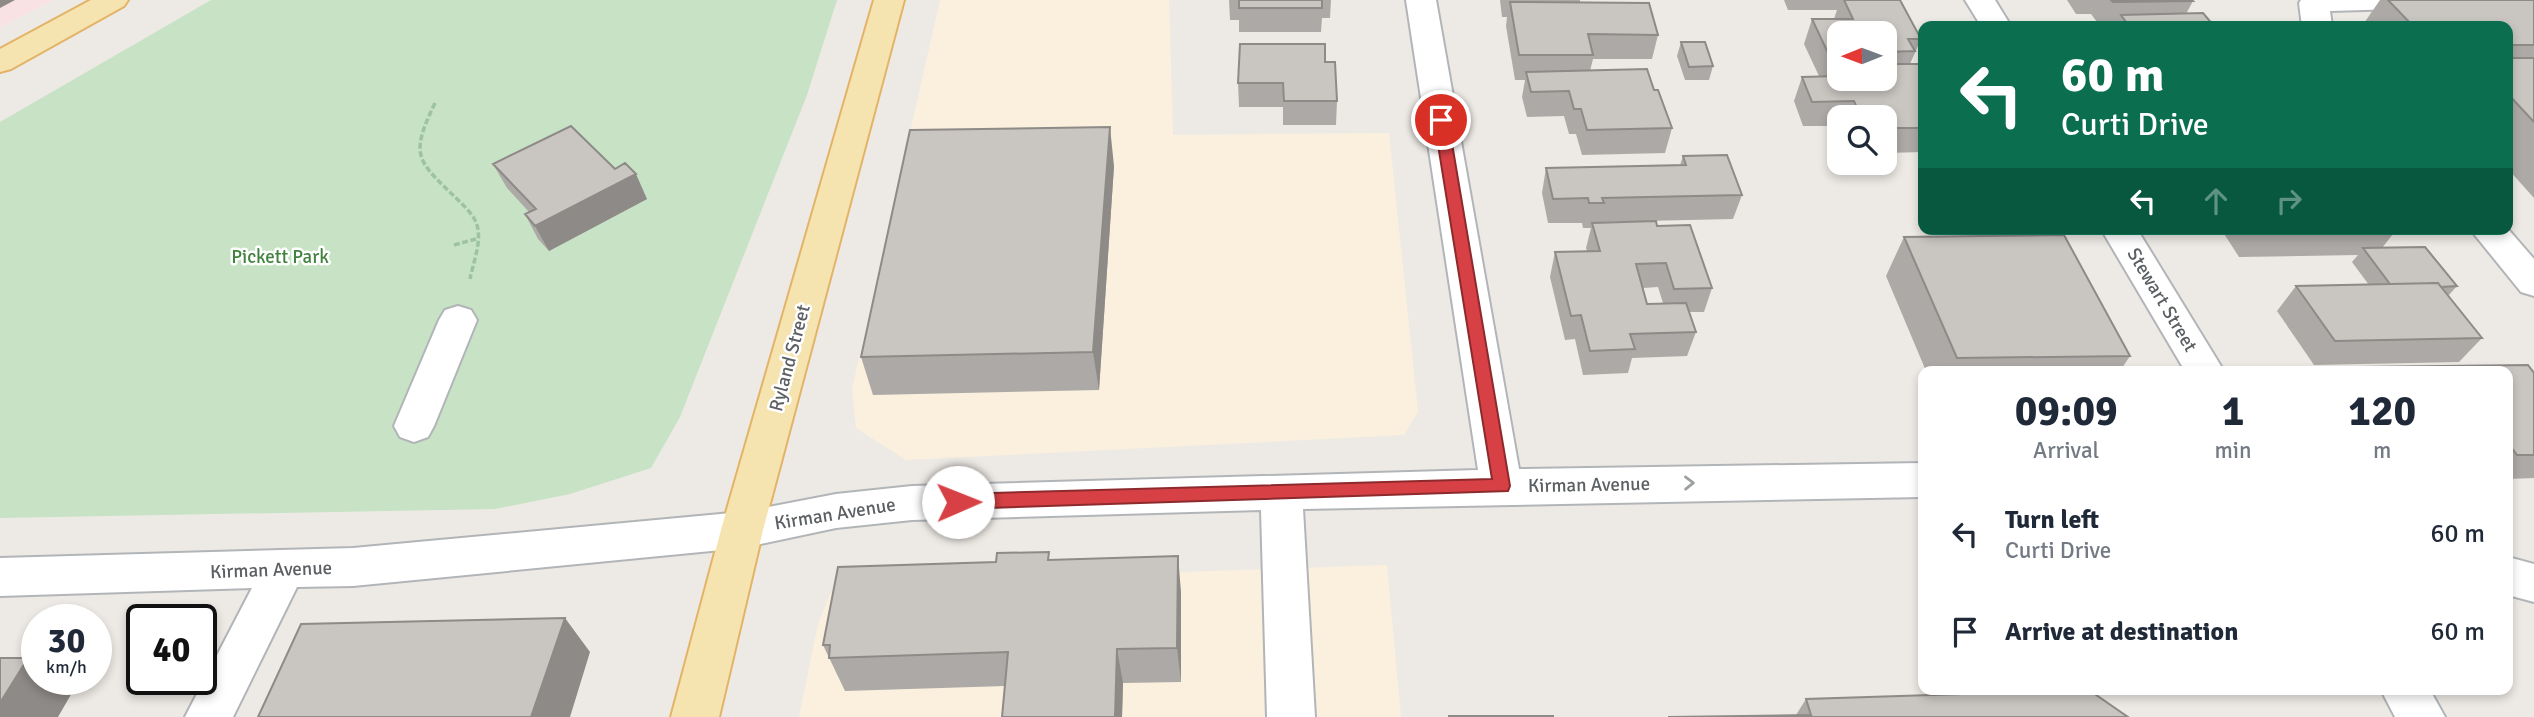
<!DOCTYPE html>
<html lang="en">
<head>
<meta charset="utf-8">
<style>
  body { margin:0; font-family:Signika,sans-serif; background:#f6f6f7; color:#1f2937; height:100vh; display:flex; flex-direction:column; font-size:26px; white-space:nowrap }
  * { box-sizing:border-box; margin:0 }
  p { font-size:23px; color:#747a83 }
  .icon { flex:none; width:38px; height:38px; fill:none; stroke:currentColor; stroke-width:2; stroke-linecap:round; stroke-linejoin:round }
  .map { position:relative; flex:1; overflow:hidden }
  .details { position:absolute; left:1918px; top:366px; width:595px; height:329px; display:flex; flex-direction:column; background:#fff; border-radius:14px; box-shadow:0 4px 10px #0003 }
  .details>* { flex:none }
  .guide { position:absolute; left:1918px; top:21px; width:595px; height:214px; border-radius:14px; box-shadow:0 4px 10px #0003; background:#0b6e4f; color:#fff; overflow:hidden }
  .needle { width:46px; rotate:269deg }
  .fabs { position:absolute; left:1827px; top:21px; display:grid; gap:14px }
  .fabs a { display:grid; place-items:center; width:70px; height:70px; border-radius:14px; background:#fff; box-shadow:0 4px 10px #0003; font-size:35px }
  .speed { position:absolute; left:21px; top:604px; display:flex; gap:14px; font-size:35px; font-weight:700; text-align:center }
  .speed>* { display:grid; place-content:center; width:91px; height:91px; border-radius:50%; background:#fff; box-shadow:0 4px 10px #0003; line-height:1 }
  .speed small { font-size:18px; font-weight:400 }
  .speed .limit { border:4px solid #111; border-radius:10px; background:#fff; color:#111 }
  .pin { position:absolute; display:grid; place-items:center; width:60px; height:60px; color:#fff; margin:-30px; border:4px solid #fff; border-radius:50%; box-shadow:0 2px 7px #0007 }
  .me { position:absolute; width:77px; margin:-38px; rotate:89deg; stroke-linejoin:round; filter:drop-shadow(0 0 5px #0008) }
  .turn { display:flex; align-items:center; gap:24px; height:147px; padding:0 28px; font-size:32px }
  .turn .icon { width:91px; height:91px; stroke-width:2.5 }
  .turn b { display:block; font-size:49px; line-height:60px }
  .lanes { display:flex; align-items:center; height:66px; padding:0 28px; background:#0003; justify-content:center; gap:35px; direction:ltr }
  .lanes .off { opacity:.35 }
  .eta { display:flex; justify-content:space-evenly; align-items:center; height:119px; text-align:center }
  .eta b { font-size:42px; font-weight:700; line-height:49px }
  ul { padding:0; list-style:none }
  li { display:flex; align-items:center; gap:21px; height:98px; padding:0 28px }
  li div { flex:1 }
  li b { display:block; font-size:26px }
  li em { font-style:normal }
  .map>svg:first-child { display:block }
  .commercial { fill:#faf0dd }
  .medical { fill:#f9e2e3 }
  .green { fill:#c7e2c4 }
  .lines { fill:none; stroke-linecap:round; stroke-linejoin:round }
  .minor-casing { stroke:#b2b5b8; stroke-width:4 }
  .major-casing { stroke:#e3b368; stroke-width:4 }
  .path { stroke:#9dc3a4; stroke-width:3.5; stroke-dasharray:6 2.5; stroke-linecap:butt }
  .minor { fill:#fff; fill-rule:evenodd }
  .major { fill:#f6e4b0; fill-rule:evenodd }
  .wall { fill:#ada9a6; fill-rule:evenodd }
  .shaded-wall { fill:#8d8a87 }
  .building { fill:#c9c5c1; stroke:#8d8a87; stroke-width:2 }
  .oneway { stroke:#9da0a1 }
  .route { fill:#d74145; stroke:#8c2a2d; stroke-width:2 }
  .labels { text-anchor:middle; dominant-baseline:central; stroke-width:5; stroke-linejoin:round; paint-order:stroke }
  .park-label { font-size:19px; fill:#42813e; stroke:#fff }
  .street-label { font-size:19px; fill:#5c6063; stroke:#fff }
</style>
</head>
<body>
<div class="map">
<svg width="2534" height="717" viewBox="0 0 2534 717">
  <rect width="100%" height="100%" fill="#edeae5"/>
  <path class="commercial" d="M940,0H1169L1173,135L1389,133L1418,412L1404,435L906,460L856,428L852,389Z
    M1387,565L1401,717H799L818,624L830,594L853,583Z"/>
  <path class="medical" d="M0,0H54L0,28Z"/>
  <path class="green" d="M211,0H837L807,95L680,417L651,468L570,494L495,509L0,518V122Z"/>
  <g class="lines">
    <g class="minor-casing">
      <path id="minor" d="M1406,0H1436L1519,469L1923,463V497L1303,509L1315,717H1267L1261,510L912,520L836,528L742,548L353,586L297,587L233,717H185L252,588L0,596V558L353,548L742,512L836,494L912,486L1478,470Z
        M1965,0H1995L2011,26H1981Z
        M2301,0H2414L2410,6L2399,9L2330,11L2332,26H2302L2299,3Z
        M2101,229H2137L2224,371H2185Z
        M2470,229H2508L2534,259V296L2521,292Z
        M458,306L471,310L477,320L434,426L428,437L414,442L400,437L394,426L439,320L445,310Z
        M2508,557L2534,564V602L2508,595Z
        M2381,690H2430L2445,717H2395Z"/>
    </g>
    <g class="major-casing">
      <path id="major" d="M91,0H128L124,6L11,69L0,72V49Z
        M874,0H904L763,530L719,717H671L721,530Z"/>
    </g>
    <path class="path" d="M435,103C409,157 417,160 458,200C465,207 474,215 477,225C482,242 473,263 470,279
      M454,245L476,239"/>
    <use href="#minor" class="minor"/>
    <use href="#major" class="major"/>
  </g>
  <path class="wall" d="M1229,0H1331L1330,18H1322L1321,32H1239V20H1230Z
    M1500,0H1580V3L1658,35L1652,59H1593L1590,71L1654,90L1672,128L1665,153L1582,155L1576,134H1569L1564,116L1527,117L1522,97L1525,80H1515L1506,26L1507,17H1502Z
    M1784,0H1900L1921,39L1910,64H1923V152L1885,153V117H1839V126H1803L1794,101L1802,77L1819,76L1804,44L1812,19H1834L1837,10H1788ZM1839,33H1885V79H1839Z
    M2067,0H2192L2193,1L2186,14L2214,26H2100L2091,14H2076Z
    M2380,0H2534V198L2508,169V26H2362Z
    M1681,42L1713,66L1709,80H1685L1677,56Z
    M1325,62L1337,101L1336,125H1283V107H1239L1238,83Z
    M1683,156L1742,195L1733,219L1600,222L1599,223L1657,226L1712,288L1704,312H1689L1696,332L1687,356L1632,358L1628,373L1583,375L1575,339L1565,340L1550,277L1555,252L1587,251L1586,248L1591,228H1583L1582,223H1548L1542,193L1546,168L1680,165ZM1658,287L1663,303L1647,304L1643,288Z
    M493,164L615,169L647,199L549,251L538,239L525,214L529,212L507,188Z
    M1114,166L1099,390L873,395L861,357Z
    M2221,229H2397L2382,248L2457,286L2448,296L2482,338L2459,362L2314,365L2277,311L2296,286L2369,285L2352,262L2358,255L2239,257Z
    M1904,237L2130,356L2120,371H1926L1886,276Z
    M2528,365L2534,373V478L2508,479V371H2354L2358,367Z
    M1050,560L1181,592V682L1123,683L1122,717H1002L1005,686L845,691L823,645Z
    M1806,699L2128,717L1796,715Z"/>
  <path class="shaded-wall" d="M0,0H15L0,8Z
    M1110,127L1114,166L1099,390L1093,352Z
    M636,174L647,199L549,251L535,226Z
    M1178,556L1181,592V682L1177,648Z
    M565,618L590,652L570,717H531Z
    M1117,649L1123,683L1122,717H1115Z
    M28,658L37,664V679H56L73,691L58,717H0V703Z"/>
  <path class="building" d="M1239,0H1322V8H1239Z
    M1844,0H1900L1921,39H1908L1915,51L1885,52V33H1839V52L1828,53L1812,19H1853Z
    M2111,0H2192L2193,1L2113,2Z
    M2388,0H2534V45H2508V26H2413Z
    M1510,2L1649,3L1658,35L1588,34L1593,55H1519Z
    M2203,13L2214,26H2129L2121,15Z
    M1681,42H1705L1713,66L1689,67Z
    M1240,44H1325V62H1335L1337,101H1284L1283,83H1238Z
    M2508,58H2534V122L2508,94Z
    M1885,64H1923V128H1885V117H1861L1854,101L1812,102L1802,77L1839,76V79H1885Z
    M1834,65H1839V76Z
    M1647,69L1654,90H1658L1672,128L1587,130L1581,109H1574L1569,91L1531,92L1526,72Z
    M571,126L615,169L625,163L636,174L535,226L525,214L536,209L493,164Z
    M1110,127L1093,352L861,357L910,130Z
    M1727,155L1742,195L1602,198L1604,203H1589L1588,198L1553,199L1546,168L1686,165L1683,156Z
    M1656,221L1657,226L1690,225L1712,288L1674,289L1666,263L1636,264L1647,304L1686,303L1696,332L1630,334L1635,349L1590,351L1581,315L1571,316L1555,252L1600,251L1592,223Z
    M2255,229H2397V230L2257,232Z
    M2064,235L2130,356L1957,358L1904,237Z
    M2425,247L2457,286L2441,287L2438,283L2390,284L2363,248Z
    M2438,283L2482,338L2335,341L2296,286Z
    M2528,365L2534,373V455H2517L2508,443V371H2361L2358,367Z
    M1049,552L1048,560L1178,556L1177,648L1117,649L1115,717H1002L1008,652L829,658L830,645H823L838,567L996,562L997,553Z
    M565,618L531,717H258L301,624Z
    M0,658H28L0,703Z
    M2089,690L2128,717H1668L1811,715L1806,699Z
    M1449,716H1553V717H1449Z"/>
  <defs><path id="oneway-chevron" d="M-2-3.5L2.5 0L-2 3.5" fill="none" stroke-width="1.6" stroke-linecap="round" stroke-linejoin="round" transform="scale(1.75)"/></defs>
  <use class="oneway" href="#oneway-chevron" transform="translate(1689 483) rotate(-1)"/>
  <path class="route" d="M1441,116L1448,120L1510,486L1508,491L958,509L952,507L950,502L952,497L958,494L1492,479L1434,120Z"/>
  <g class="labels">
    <g class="park-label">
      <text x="280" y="257">Pickett Park</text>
    </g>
    <g class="street-label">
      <text transform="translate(2162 300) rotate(59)">Stewart Street</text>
      <text transform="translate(790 358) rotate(-75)">Ryland Street</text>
      <text transform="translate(1589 485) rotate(-1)">Kirman Avenue</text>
      <text transform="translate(835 514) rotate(-9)">Kirman Avenue</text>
      <text transform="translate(271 570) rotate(-2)">Kirman Avenue</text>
    </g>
  </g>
</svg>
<div class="fabs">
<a><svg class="needle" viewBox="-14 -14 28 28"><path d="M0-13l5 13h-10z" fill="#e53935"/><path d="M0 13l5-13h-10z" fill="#747a83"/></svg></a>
<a><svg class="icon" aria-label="search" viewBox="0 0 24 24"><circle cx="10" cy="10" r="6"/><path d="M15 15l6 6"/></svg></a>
</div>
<div class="speed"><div>30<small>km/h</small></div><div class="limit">40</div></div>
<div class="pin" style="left:1441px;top:120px;background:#d93025"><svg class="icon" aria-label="arrive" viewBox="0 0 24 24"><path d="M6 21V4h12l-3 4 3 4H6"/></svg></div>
<svg class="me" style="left:958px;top:502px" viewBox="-20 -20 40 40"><circle r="19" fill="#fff"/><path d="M0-13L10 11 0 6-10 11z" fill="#d74145"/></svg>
<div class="guide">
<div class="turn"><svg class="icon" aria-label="left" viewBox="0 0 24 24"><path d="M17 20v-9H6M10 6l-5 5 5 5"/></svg><div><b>60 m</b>Curti Drive</div></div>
<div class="lanes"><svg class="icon" aria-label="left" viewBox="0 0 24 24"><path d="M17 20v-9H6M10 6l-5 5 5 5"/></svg><svg class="icon off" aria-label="ahead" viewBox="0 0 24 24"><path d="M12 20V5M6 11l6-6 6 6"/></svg><svg class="icon off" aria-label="right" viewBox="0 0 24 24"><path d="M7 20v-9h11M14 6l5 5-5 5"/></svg></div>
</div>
<section class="details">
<div class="eta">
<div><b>09:09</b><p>Arrival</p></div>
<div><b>1</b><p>min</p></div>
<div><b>120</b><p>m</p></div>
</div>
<ul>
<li><svg class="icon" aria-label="left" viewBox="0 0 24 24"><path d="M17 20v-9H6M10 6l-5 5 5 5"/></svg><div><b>Turn left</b><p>Curti Drive</p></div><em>60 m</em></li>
<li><svg class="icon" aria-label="arrive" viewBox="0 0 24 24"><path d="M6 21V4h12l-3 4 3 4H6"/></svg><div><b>Arrive at destination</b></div><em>60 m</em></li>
</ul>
</section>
</div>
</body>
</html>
